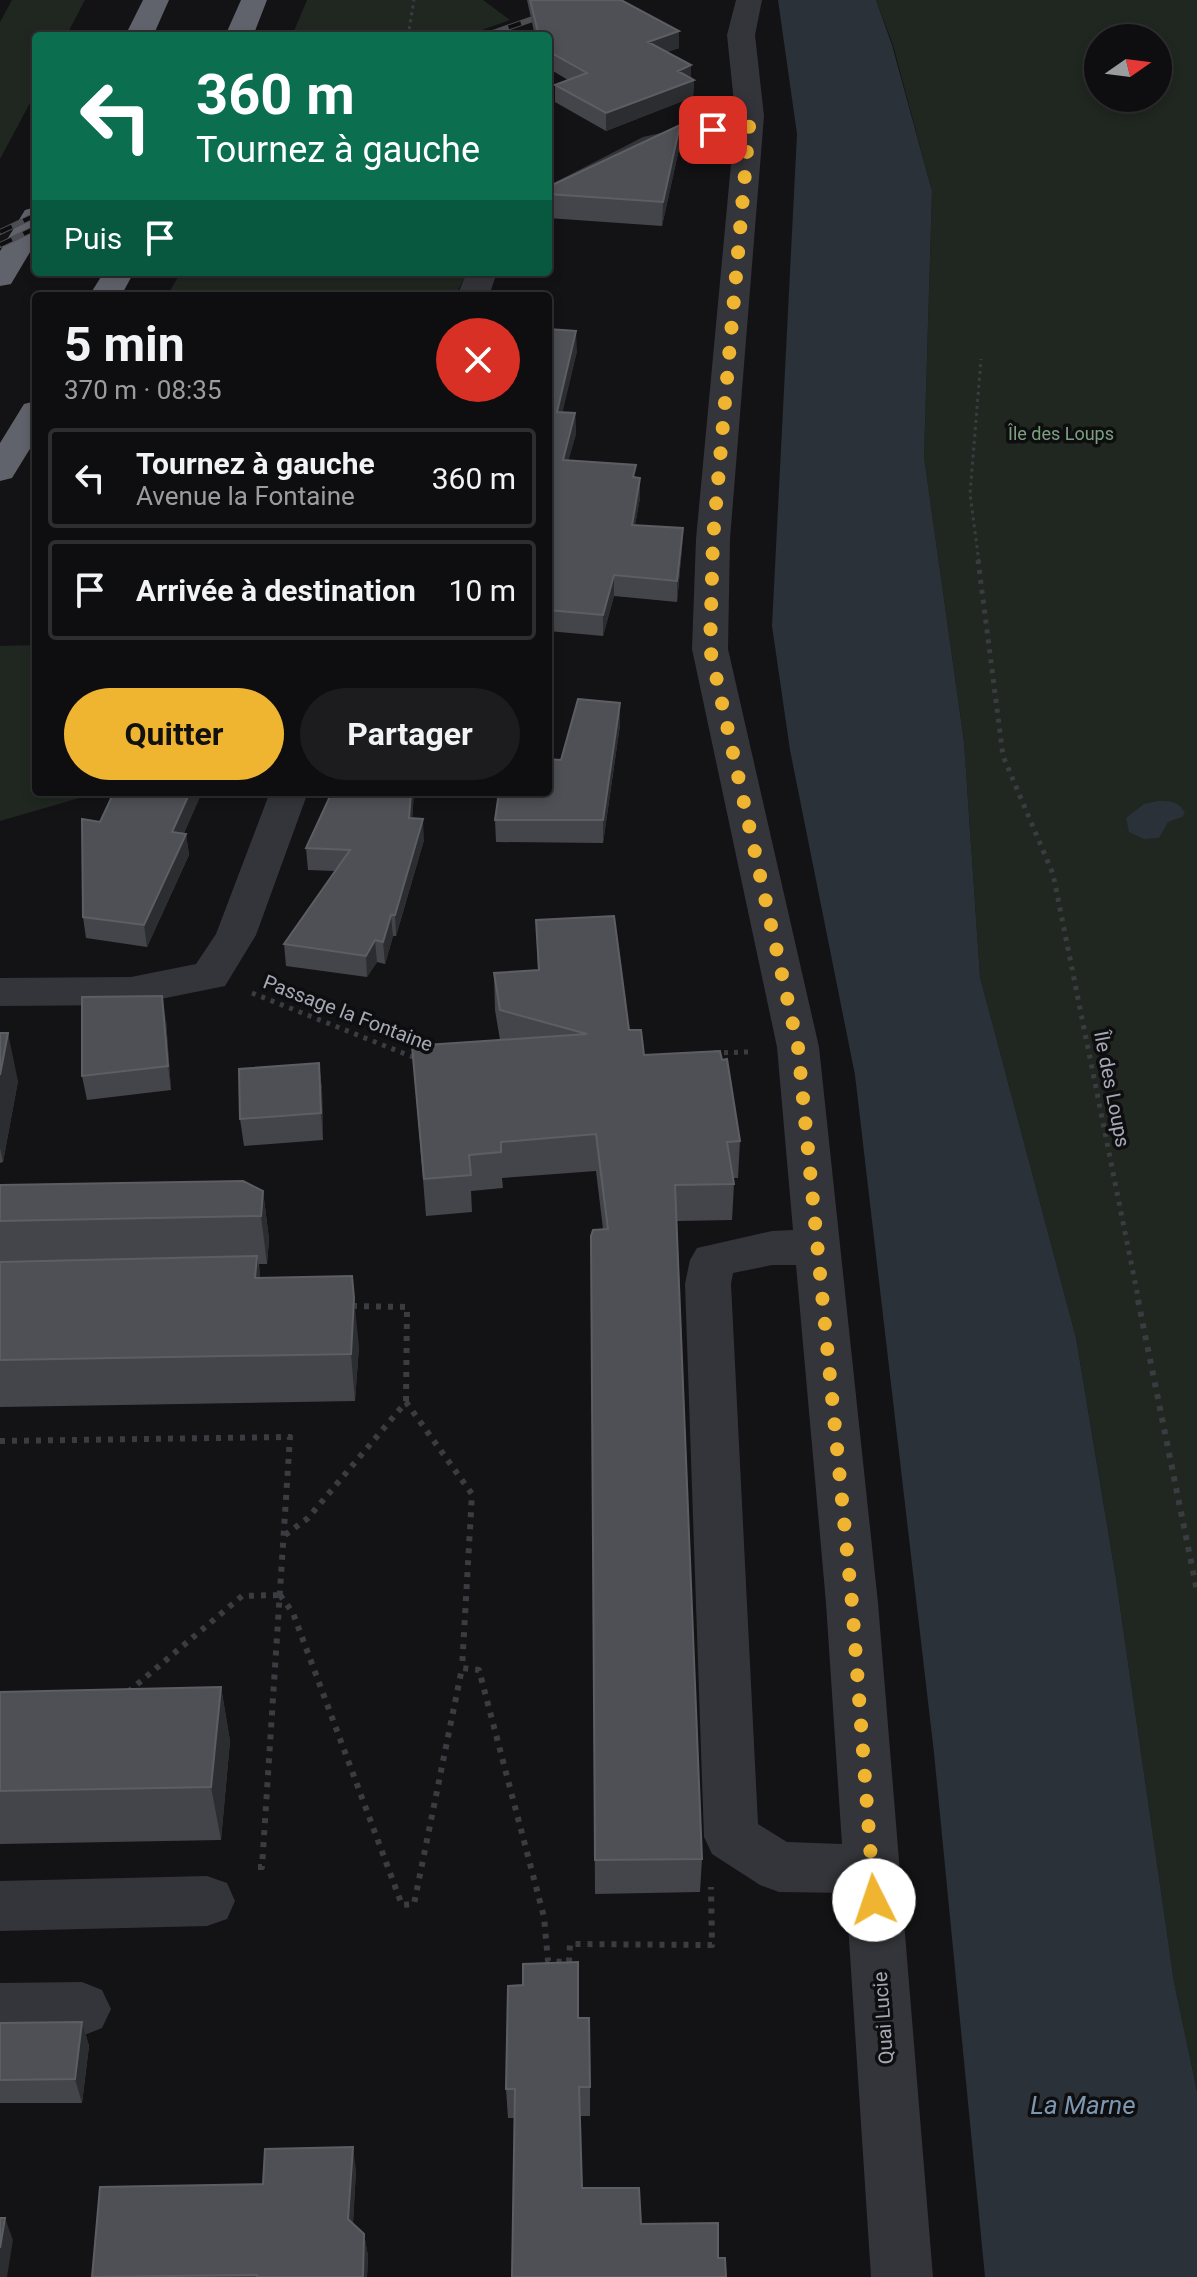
<!DOCTYPE html>
<html lang="fr">
<head>
<meta charset="utf-8">
<style>
  body { margin:0; font-family:Roboto,sans-serif; background:#1c1c1e; color:#f1f3f6; height:100vh; display:flex; flex-direction:column; font-size:30px; white-space:nowrap }
  * { box-sizing:border-box; margin:0 }
  p { font-size:26px; color:#9b9c9f }
  .icon { flex:none; width:44px; height:44px; fill:none; stroke:currentColor; stroke-width:2; stroke-linecap:round; stroke-linejoin:round }
  .map { position:relative; flex:1; overflow:hidden }
  .side { position:absolute; left:32px; top:292px; width:520px; height:504px; display:flex; flex-direction:column; background:#0e0e10; border-radius:8px; box-shadow:0 4px 12px #0003,0 0 0 2px #2e2e30 }
  .side>* { flex:none }
  .banner { position:absolute; left:32px; top:32px; width:520px; height:244px; border-radius:8px; box-shadow:0 4px 12px #0003,0 0 0 2px #2e2e30; background:#0b6e4f; color:#fff; overflow:hidden }
  .needle { width:52px; rotate:76deg }
  .tools { position:absolute; left:1084px; top:24px; display:grid; gap:16px }
  .tools a { display:grid; place-items:center; width:88px; height:88px; border-radius:50%; background:#0e0e10; box-shadow:0 4px 12px #0003,0 0 0 2px #2e2e30; font-size:40px }
  .pin { position:absolute; display:grid; place-items:center; width:68px; height:68px; color:#fff; margin:-34px; border-radius:16px; box-shadow:0 4px 12px #0006 }
  .me { position:absolute; width:88px; margin:-44px; rotate:356deg; stroke-linejoin:round; filter:drop-shadow(0 0 6px #0008) }
  .turn { display:flex; align-items:center; gap:28px; height:168px; padding:0 32px; font-size:36px }
  .turn .icon { width:104px; height:104px; stroke-width:2.5 }
  .turn b { display:block; font-size:56px; line-height:68px }
  .then { display:flex; align-items:center; height:76px; padding:0 32px; background:#0003; gap:16px; font-size:30px }
  .round { display:grid; place-items:center; flex:none; width:84px; height:84px; border-radius:42px; background:#1c1c1e }
  .summary { display:flex; align-items:center; justify-content:space-between; height:136px; padding:0 32px }
  h1 { font-size:48px; font-weight:700; line-height:60px }
  .button { display:flex; gap:16px; margin-top:auto; padding:16px 32px }
  .button a { flex:1; height:92px; border-radius:48px; background:#efb531; color:#111; font-size:32px; font-weight:700; line-height:92px; text-align:center }
  .button a+a { background:#1c1c1e; color:#f1f3f6 }
  ul { padding:0; list-style:none }
  li { display:flex; align-items:center; gap:24px; height:100px; margin:0 16px 12px; padding:0 16px; border:4px solid #2e2e30; border-radius:8px }
  li div { flex:1 }
  li b { display:block; font-size:30px }
  li em { font-style:normal }
  .map>svg:first-child { display:block }
  .green { fill:#1f2720; fill-rule:evenodd }
  .water { fill:#2a3138 }
  .lines { fill:none; stroke-linecap:round; stroke-linejoin:round }
  .path-far2 { stroke:#3a3c41; stroke-width:3; stroke-dasharray:3 4; stroke-linecap:butt }
  .path-far1 { stroke:#3a3c41; stroke-width:5; stroke-dasharray:4 6; stroke-linecap:butt }
  .path { stroke:#3a3c41; stroke-width:6; stroke-dasharray:5 7; stroke-linecap:butt }
  .minor { fill:#34353a; fill-rule:evenodd }
  .highway { fill:#60636b; fill-rule:evenodd }
  .rail-casing { stroke:#4b4d53; stroke-width:6 }
  .rail { stroke:#0e0e10; stroke-width:4; stroke-dasharray:13; stroke-linecap:butt }
  .wall { fill:#44454a }
  .shaded-wall { fill:#2c2d30 }
  .building { fill:#4f5056; stroke:#5c5e64; stroke-width:2 }
  .route { stroke:#efb531; stroke-width:14; stroke-dasharray:0 25.2 }
  .labels { text-anchor:middle; dominant-baseline:central; stroke-width:7; stroke-linejoin:round; paint-order:stroke }
  .far-park-label { font-size:18px; fill:#7ca07f; stroke:#0e0e10 }
  .street-label { font-size:20px; fill:#a5a9b5; stroke:#0e0e10 }
  .near-water-label { font-size:26px; font-style:italic; fill:#7c96b0; stroke:#0e0e10 }
</style>
</head>
<body>
<div class="map">
<svg width="1197" height="2277" viewBox="0 0 1197 2277">
  <rect width="100%" height="100%" fill="#131315"/>
  <path class="green" d="M12,0H85L66,36H36V92L0,159V22Z
    M307,0H483L510,20L465,36H292Z
    M876,0H1197V2091L1174,1982L1116,1579L1076,1338L980,977L964,742L924,457L932,191L893,45ZM1098,38H1158V98H1098Z
    M181,272H408L465,277L455,296H167Z
    M36,645V792H100L0,821V646Z"/>
  <path class="water" d="M778,0H876L892,45L932,191L924,457L964,742L980,977L1076,1338L1116,1579L1174,1982L1197,2091V2277H985L934,1753L855,1075L790,750L772,626L797,134Z
    M1158,801C1170,801 1179,801 1185,813L1182,817L1168,822L1159,838L1144,839L1129,832L1126,818L1144,804Z"/>
  <g class="lines">
    <path class="path-far2" d="M408,36L414,0
      M979,562L970,494L981,359"/>
    <path class="path-far1" d="M978,560L1003,756L1053,874L1139,1302
      M252,993L418,1059
      M714,1053L748,1052"/>
    <path class="path" d="M1138,1300L1197,1591
      M352,1306L407,1307L406,1402
      M0,1441L290,1437L262,1867H252
      M285,1535L308,1518L406,1402L472,1494L462,1668
      M280,1595L293,1613L402,1905L414,1904L462,1668L479,1670L544,1917L548,1961L569,1962L570,1944L712,1945L711,1887
      M128,1692L242,1596L280,1595"/>
    <path class="minor" d="M736,0H762L755,35L764,116L730,539L728,649L819,1047L878,1603L933,2277H871L846,1893L779,1892L760,1885L712,1854L704,1837L685,1284L690,1260L697,1248L772,1231L793,1230L777,1047L692,649L696,539L734,132L662,150L548,207V186L643,137L705,123L735,112L727,35ZM772,1265H796L826,1603L842,1844L787,1842L758,1824L731,1284L733,1273Z
      M467,272H497L489,296H457Z
      M270,792H308L256,935L225,986L131,1005L0,1006V978L131,977L196,964L216,934Z
      M207,1876L227,1883L235,1901L227,1919L207,1926L0,1931V1881Z
      M82,1982L102,1990L111,2009L102,2028L82,2036L0,2037V1983Z"/>
    <path class="highway" d="M143,0H169L153,36H125Z
      M241,0H267L253,36H225Z
      M36,207V242L11,284L0,286V251L25,210Z
      M104,272H134L121,296H89Z
      M36,401V439L12,478L0,481V443L24,404Z"/>
    <g class="rail-casing">
      <path id="rail" d="M484,36L587,0
        M0,232L36,215
        M0,245L36,228"/>
    </g>
    <use href="#rail" class="rail"/>
  </g>
  <path class="wall" d="M527,0H621L679,31V48L667,52L694,80L693,97L606,131L555,102V85L568,80L548,68V36H535Z
    M680,125L679,149L662,226L548,218V187Z
    M548,329L577,351L562,412L575,413L576,434L568,460L640,478V498L635,525L683,528L682,548L677,602L614,596L603,636L548,631Z
    M620,725L603,843L496,842L495,820L561,760Z
    M114,792H202L184,833L186,834L189,855L147,947L86,938L83,917L100,822Z
    M332,792H414L412,818L424,840L396,936H393L385,964L377,962L367,977L286,966L284,944L335,871L308,870L306,848Z
    M536,920L629,1030L644,1055L740,1141L738,1178H733L734,1184L732,1220L677,1221L702,1859L700,1892L595,1894L591,1236L603,1229L596,1171L502,1178L503,1188L471,1191L472,1212L426,1216L412,1046L500,1040L495,1010L494,973L538,970Z
    M166,1020L171,1090L87,1100L82,1076Z
    M319,1063L322,1090L323,1140L244,1146L240,1119Z
    M0,1075L18,1081L3,1162L0,1163Z
    M0,1185L263,1191L269,1239L267,1264H259L260,1278L359,1346L355,1401L0,1407Z
    M221,1687L230,1741L221,1840L0,1844V1692Z
    M578,1962V2018L590,2087V2116H580L512,2277L515,2118H508L506,2089L523,1985Z
    M82,2022L89,2046L82,2103H0V2023Z
    M356,2170L353,2223L364,2234L368,2256L367,2277H92L263,2184Z"/>
  <path class="shaded-wall" d="M679,31V48L648,59V42Z
    M691,65V81L694,80L693,97L606,131V113L678,71Z
    M680,125L679,149L662,226L663,202Z
    M576,331L577,351L558,432L557,412Z
    M575,413L576,434L563,480V460Z
    M640,478V498L631,546L632,525Z
    M683,528L682,548L677,602V581Z
    M614,575V596L603,636V615Z
    M620,703V725L603,843V820Z
    M190,792H202L175,853L172,832Z
    M411,792H414L411,839L409,818Z
    M423,819L424,840L396,936L395,915Z
    M186,834L189,855L147,947L144,925Z
    M391,915L393,936L385,964L383,942Z
    M375,940L377,962L367,977L366,956Z
    M162,996L166,1020L171,1090L168,1066Z
    M8,1033L18,1081L3,1162L0,1148V1075Z
    M319,1063L322,1090L323,1140L321,1113Z
    M263,1191L269,1239L267,1264L261,1216Z
    M257,1256L264,1303L255,1278Z
    M354,1298L359,1346L355,1401L351,1354Z
    M221,1687L230,1741L221,1840L211,1787Z
    M82,2022L89,2046L82,2103L75,2079Z
    M353,2147L356,2170L352,2241L348,2219Z
    M5,2218L13,2240L7,2277H0V2248Z
    M364,2234L368,2256L367,2277H362Z"/>
  <path class="building" d="M530,0H621L679,31L648,42L691,65L678,71L694,80L606,113L555,85L587,73L548,51V39H549L548,36H544L538,32Z
    M680,125L663,202L548,194V187Z
    M548,329L576,331L557,412L575,413L563,460L636,465L633,477L640,478L632,525L683,528L677,581L614,575L603,615L548,610Z
    M578,699L620,703L603,820H495L499,792H548V759L561,760Z
    M114,792H190L172,832L186,834L144,925L83,917L82,819L100,822Z
    M332,792H411L409,818L423,819L395,915H391L383,942L375,940L366,956L284,944L350,850L306,848Z
    M614,916L629,1030H641L644,1055L720,1051L722,1060L727,1059L740,1141L727,1142L734,1184L675,1185L702,1859L595,1860L591,1236L593,1230L608,1229L596,1134L501,1142V1152L469,1155L471,1175L424,1179L412,1046L587,1034L500,1010L494,973L539,970L536,920Z
    M162,996L168,1066L82,1076V997Z
    M0,1033H8L0,1075Z
    M319,1063L321,1113L240,1119L239,1069Z
    M243,1181L263,1191L261,1216L0,1221V1185Z
    M257,1256L255,1278L352,1276L354,1298L351,1354L0,1360V1262Z
    M221,1687L211,1787L0,1791V1692Z
    M578,1962V2018H589L590,2087H579L582,2188H639L641,2224L718,2223V2258H725L726,2277H512L515,2089H506L508,1986L523,1985V1964Z
    M82,2022L75,2079L0,2080V2023Z
    M353,2147L348,2219L364,2234L363,2276L362,2277H257V2275L92,2277L100,2187L263,2184L265,2149Z
    M0,2218H5L0,2248Z"/>
  <g class="lines">
    <path class="route" d="M713,130L750,116L713,539L710,649L798,1047L852,1603L874,1900"/>
  </g>
  <g class="labels">
    <g class="far-park-label">
      <text x="1061" y="433">Île des Loups</text>
    </g>
    <g class="street-label">
      <text transform="translate(348 1013) rotate(21)">Passage la Fontaine</text>
      <text transform="translate(1112 1089) rotate(79)">Île des Loups</text>
      <text transform="translate(883 2018) rotate(-94)">Quai Lucie</text>
    </g>
    <g class="near-water-label">
      <text x="1083" y="2105">La Marne</text>
    </g>
  </g>
</svg>
<div class="tools">
<a><svg class="needle" viewBox="-14 -14 28 28"><path d="M0-13l5 13h-10z" fill="#e53935"/><path d="M0 13l5-13h-10z" fill="#9b9c9f"/></svg></a>
</div>
<div class="pin" style="left:713px;top:130px;background:#d93025"><svg class="icon" aria-label="arrive" viewBox="0 0 24 24"><path d="M6 21V4h12l-3 4 3 4H6"/></svg></div>
<svg class="me" style="left:874px;top:1900px" viewBox="-20 -20 40 40"><circle r="19" fill="#fff"/><path d="M0-13L10 11 0 6-10 11z" fill="#efb531"/></svg>
<div class="banner">
<div class="turn"><svg class="icon" aria-label="left" viewBox="0 0 24 24"><path d="M17 20v-9H6M10 6l-5 5 5 5"/></svg><div><b>360 m</b>Tournez à gauche</div></div>
<div class="then">Puis<svg class="icon" aria-label="arrive" viewBox="0 0 24 24"><path d="M6 21V4h12l-3 4 3 4H6"/></svg></div>
</div>
<section class="side">
<div class="summary"><div><h1>5 min</h1><p>370 m · 08:35</p></div><a class="round" style="background:#d93025;color:#fff"><svg class="icon" aria-label="close" viewBox="0 0 24 24"><path d="M6 6l12 12M18 6L6 18"/></svg></a></div>
<ul>
<li><svg class="icon" aria-label="left" viewBox="0 0 24 24"><path d="M17 20v-9H6M10 6l-5 5 5 5"/></svg><div><b>Tournez à gauche</b><p>Avenue la Fontaine</p></div><em>360 m</em></li>
<li><svg class="icon" aria-label="arrive" viewBox="0 0 24 24"><path d="M6 21V4h12l-3 4 3 4H6"/></svg><div><b>Arrivée à destination</b></div><em>10 m</em></li>
</ul>
<div class="button"><a>Quitter</a><a>Partager</a></div>
</section>
</div>
</body>
</html>
